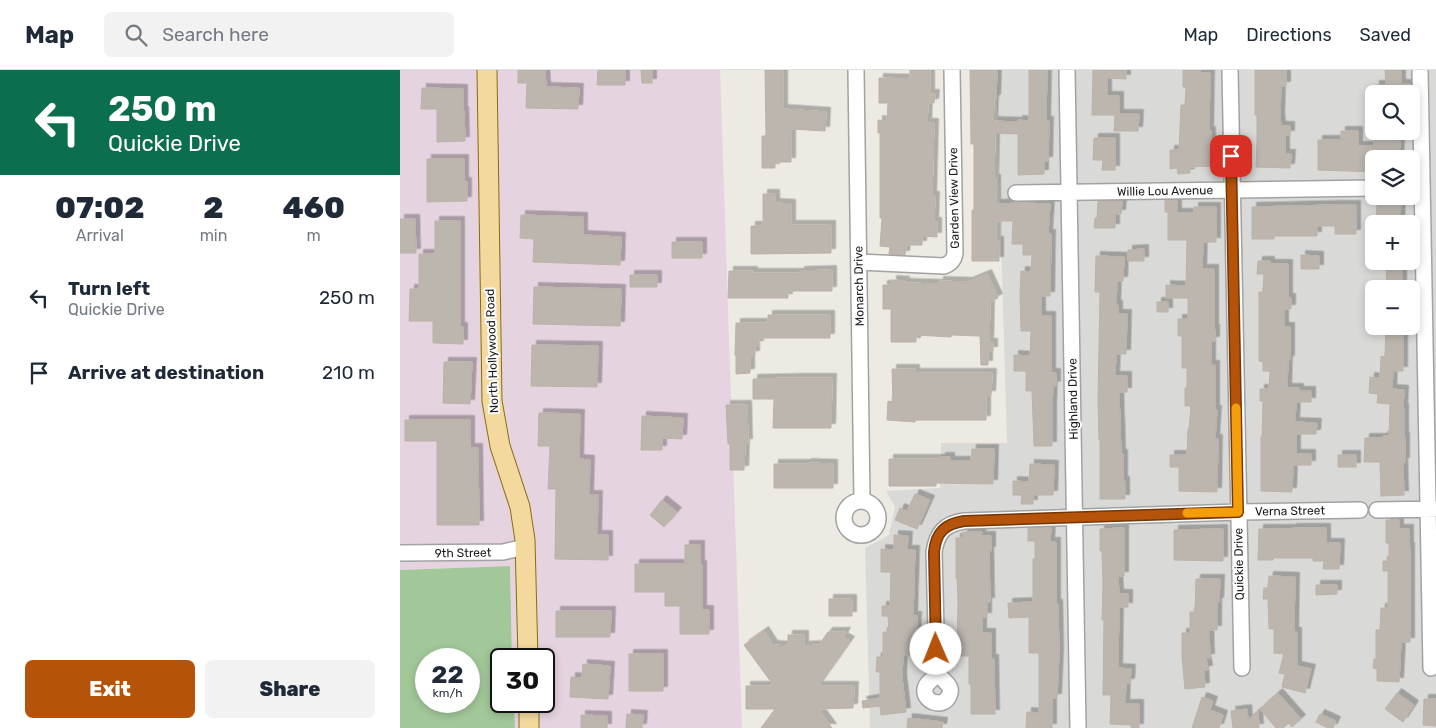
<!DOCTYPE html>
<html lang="en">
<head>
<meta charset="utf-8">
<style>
  body { margin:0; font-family:Rubik,sans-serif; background:#f2f2f3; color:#1f2937; height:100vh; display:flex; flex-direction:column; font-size:19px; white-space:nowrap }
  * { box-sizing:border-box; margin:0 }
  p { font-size:16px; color:#747a83 }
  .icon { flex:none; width:28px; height:28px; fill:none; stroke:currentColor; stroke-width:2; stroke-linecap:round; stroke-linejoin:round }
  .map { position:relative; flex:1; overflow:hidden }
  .side { display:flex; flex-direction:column; background:#fff; width:400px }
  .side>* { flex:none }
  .top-card { background:#0b6e4f; color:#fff; overflow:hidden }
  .tools { position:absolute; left:965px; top:15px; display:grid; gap:10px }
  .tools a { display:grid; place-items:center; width:55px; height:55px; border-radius:8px; background:#fff; box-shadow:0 2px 8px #0003; font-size:25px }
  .speed { position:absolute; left:15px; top:578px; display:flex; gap:10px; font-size:25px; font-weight:700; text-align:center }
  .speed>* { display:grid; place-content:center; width:65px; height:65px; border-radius:50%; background:#fff; box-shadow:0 2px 8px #0003; line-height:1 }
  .speed small { font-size:12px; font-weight:400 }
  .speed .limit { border:2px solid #111; border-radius:8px; background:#fff; color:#111 }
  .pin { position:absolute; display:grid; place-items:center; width:42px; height:42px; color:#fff; margin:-21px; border-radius:10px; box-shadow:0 2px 8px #0006 }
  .me { position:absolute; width:55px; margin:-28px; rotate:359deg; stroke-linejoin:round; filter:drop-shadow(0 0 4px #0008) }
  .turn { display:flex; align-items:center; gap:18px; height:105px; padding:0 25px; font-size:22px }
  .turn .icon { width:65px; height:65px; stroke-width:2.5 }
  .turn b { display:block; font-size:35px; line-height:42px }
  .eta { display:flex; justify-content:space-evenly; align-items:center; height:85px; text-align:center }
  .eta b { font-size:30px; font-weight:800; line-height:35px }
  .action { display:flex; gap:10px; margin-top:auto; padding:10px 25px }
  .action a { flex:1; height:58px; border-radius:8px; background:#b45309; color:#fff; font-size:20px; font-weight:800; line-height:58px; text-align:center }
  .action a+a { background:#f2f2f3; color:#1f2937 }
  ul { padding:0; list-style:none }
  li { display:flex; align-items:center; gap:15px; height:75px; padding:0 25px }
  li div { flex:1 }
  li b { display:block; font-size:19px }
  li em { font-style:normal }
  header { display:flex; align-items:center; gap:30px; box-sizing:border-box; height:70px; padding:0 25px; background:#fff; border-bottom:1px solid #e0e1e3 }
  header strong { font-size:24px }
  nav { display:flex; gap:28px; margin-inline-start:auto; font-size:18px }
  .search { width:350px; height:45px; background:#f2f2f3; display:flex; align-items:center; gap:12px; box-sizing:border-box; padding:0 18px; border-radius:8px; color:#747a83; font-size:19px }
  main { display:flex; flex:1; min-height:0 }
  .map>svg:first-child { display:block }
  .residential { fill:#d9d9d8; fill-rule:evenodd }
  .industrial { fill:#e5d4e0 }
  .forest { fill:#a2c899; fill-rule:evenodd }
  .building { fill:#bcb6af; stroke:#bcb2a5; filter:url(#shadow) }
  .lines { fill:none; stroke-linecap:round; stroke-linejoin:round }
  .minor-casing { stroke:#a2a2a2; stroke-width:18 }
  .major-casing { stroke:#876d0c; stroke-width:21 }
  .minor { stroke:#fff; stroke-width:15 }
  .major { stroke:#f4d99f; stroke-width:19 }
  .route-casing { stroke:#753606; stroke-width:12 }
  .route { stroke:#b45309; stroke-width:9 }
  .slow { stroke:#f59e0b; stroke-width:9 }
  .labels { text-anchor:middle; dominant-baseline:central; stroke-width:4; stroke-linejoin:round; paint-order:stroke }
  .street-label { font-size:12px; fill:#1b1b1b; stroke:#fff }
</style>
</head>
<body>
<header>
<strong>Map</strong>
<div class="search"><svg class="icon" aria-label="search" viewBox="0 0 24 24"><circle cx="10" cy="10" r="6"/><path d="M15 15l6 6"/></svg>Search here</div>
<nav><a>Map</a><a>Directions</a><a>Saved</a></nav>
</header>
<main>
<section class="side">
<div class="top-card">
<div class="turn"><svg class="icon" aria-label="left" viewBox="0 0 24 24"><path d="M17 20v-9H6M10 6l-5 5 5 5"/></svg><div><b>250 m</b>Quickie Drive</div></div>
</div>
<div class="eta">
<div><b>07:02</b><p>Arrival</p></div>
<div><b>2</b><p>min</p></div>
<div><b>460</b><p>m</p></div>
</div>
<ul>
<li><svg class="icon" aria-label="left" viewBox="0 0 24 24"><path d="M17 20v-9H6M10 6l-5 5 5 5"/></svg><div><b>Turn left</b><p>Quickie Drive</p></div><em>250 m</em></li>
<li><svg class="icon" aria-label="arrive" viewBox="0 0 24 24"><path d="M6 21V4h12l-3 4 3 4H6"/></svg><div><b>Arrive at destination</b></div><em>210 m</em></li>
</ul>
<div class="action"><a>Exit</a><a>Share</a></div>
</section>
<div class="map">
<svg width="1036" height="658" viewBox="0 0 1036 658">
  <defs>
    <filter id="shadow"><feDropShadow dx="4.5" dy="-4.5" stdDeviation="0" flood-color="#0004"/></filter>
  </defs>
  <rect width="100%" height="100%" fill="#eceae2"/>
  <path class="residential" d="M596,0H1036V658H470L465,478L489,465L495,437L486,421L540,418L541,373H607ZM974,24H1011V61H974ZM974,89H1011V126H974ZM974,154H1011V191H974ZM974,219H1011V256H974Z"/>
  <path class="industrial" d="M0,0H320L342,658H115L114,631H144V589H112L110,496L0,500Z"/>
  <path class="forest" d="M110,496L112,589H101V631H114L115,658H0V500ZM26,589H69V631H26Z"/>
  <path class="building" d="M118,0H145L146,17L179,18L178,39L126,38L127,13H118Z
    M198,0H225V15H197Z
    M241,0H252V13H242Z
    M365,0H383V39L426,42L425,61L391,59V92H375V98H362V66H366Z
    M510,0H530V24H535L534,33H528L527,53H534L532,126H535L534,152H537V167L522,166V175H506L505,185L489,184L490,177L480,176L482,148H480V63H478V50L487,51L488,33H479V8L510,9Z
    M570,0H593V1H597L596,29H594L593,51L618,52V50L629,51V0H647L646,51H649L648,91H644V104L618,105V64L595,63L594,109H596V134L624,133L650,134L648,164H651L650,226H641V246H651V303H656V316L653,315L652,336V376H634L632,321H626V301H614V285L630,286L631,261H621L620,224L621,201L631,202L632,185H623V174H612L613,151H596V171H599V191H572V140H574V74H571Z
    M693,0H726V9L707,8V26H719V44H739L738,61H714L715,45H692Z
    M783,0H800V3H810L809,61H811V96L790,97V103L778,104L777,98L770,99V80H779L781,35H785L786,17H783Z
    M855,0H886V16H881L880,48L881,56H890V65H885V84H891L890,98L856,97L857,71V45H855Z
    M985,0H1001V14H1010V24H975V15H986Z
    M22,18L63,19V41H64L65,71L37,72V39H21Z
    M941,61H958V76H974V61H1001L999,89H974V102L918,100V70H941Z
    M694,68H715V100H702L703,90H693Z
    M27,89H64V112H67V131L27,132Z
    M363,124H375V133L391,134V155H431V183L351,184V156H363Z
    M984,126H1001L1000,153L976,152L977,135H983Z
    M765,130H777V143H794V137H816V172H803L802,199H814V259H815V271H811V295H815V340H817L815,369H818L817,422L779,421V397H770V385H787L788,359H789L791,336H785V318H787V298H782V266H778V249H788V228H766V215L786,216L787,170H768V142H765Z
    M698,131H722L721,144H715V158H694L695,148H697Z
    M935,135H956V164H935V156H917V166H874V169H852V137Z
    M121,145L183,147V165L221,167L220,195L133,192L134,169L120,168Z
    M0,149H15L16,183H0Z
    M35,151H60V257H63V274L33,273V251H9L10,219H19V184H35Z
    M272,172H302V188H272Z
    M744,179V191H728V180Z
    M901,185L919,186V199H901Z
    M696,186L724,187L723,211H717L716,235H718V244H727L726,284H716L715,306H727V322H719L721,384H723V411H725V429H700V370H699L698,329L700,222H695Z
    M858,191H870V194H888V228H891V239H884V257H890V290H888L887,318H899V321H911V332H896L895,352L917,353L916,364H896V384H911V395H893L892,422L861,421V367H862L863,331H860V319H869L870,301H863V292L859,291V222H863L864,204H857Z
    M986,191H1002V219H987Z
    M432,200V221H388V228H328L329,201H353V203H400V201Z
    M587,204L598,228L590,232L589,273H593V281H588V295H581L580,266L551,265V267L516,265V272H491V239H483V215H492V210L505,211V213L539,214V211L568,212Z
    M230,205H257V217H230Z
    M134,217L221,219L220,256L133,254Z
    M757,232H768V242H757Z
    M368,245H430V268H359V275H355V285H350V303L336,304V285H335L336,253H368Z
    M986,256H1003V301H993L992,319L1004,320L1003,338H1004V367H1005V392H1003L1004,425L981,426L980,392H964L965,368H983V366H989L990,334L977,333L978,324L969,323L970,307L980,308L981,286L985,287Z
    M132,275L198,276L197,317L131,316Z
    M44,292H72L70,334L43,333Z
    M492,299H515V303H592L591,325H586V350H515V352L487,350L488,331L493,332Z
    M397,308H432L431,358H373L374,329H353V309Z
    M326,335H347L348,373H345L344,400H330V374H328Z
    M139,343L180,344L179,389L190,390L189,425H198L197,465H208V490L155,489L156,419H148L150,376H138Z
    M242,346L283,348L282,369L262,368V380H241Z
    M5,350H70V378H78L79,455H37V371H5Z
    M572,379H594L593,414L536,413V416H489V389H541V387H550V391H571Z
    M938,385H956V397H938Z
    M407,393L433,394V418H374V394H407Z
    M630,394L654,395L653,425H633V434H621L622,425H613V411L629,412Z
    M515,424L530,430L517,459L495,450L500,438L507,441Z
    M262,430L277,442L264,457L250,445Z
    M986,450H999V459H1009V477H1010V572H1001L999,612L977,611V599L973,598L974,589H976V560H980L981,538H988V501H983V491H989V473H986Z
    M628,458H651L650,472H656V534H658L659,582L657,628H652V658H626L627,642L639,643V583H629V547L609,548L608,533L633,532V489H635V471H628Z
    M724,458V506H718L719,524H728V537H719L718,598L731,599L730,613H726L725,634H739V658H731V655L710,654L711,625H703L704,550H702L703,515L702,481H700V459Z
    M892,458H926V473H940L939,499H923L924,491H913V488H873V490H858L859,459H892Z
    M823,459V491L774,490V460Z
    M563,462H582L581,466H591V481H589L590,532H587V547H582V563H591V589H594L595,644H571V614H569V586H561V577H557L558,532L557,508H556V468H563Z
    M494,465L508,466L507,480H515L513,546H517L516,574H511V585H503L502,608L506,642L481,645L480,636L463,638L462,631L480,628V602H476L477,587H483V562H489L488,546H482V536H490L491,502H481V479L494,480Z
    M285,475H300V495H302V540H309V564H280V536H265V522H235V494H285Z
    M869,506L895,507L894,562H897V596L911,599L905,623L882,617L885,604L879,603L884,584L874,583V559H869L868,529H863L864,518H868Z
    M796,509H820L819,532H817V560H809L810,588H806L808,600H804L805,617L785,619L782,587V563H790V542H795Z
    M916,515H937V524L916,525Z
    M429,529H452V546H429Z
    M156,541H211L210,567H156Z
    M364,561L373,575L388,576V565H404V576L419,575L428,562H446L443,567L450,571L418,616H454L453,638L418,639L432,658H361L375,639H346V616H374L344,575Z
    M229,584H263V621H229Z
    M183,594L210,596L208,629L170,627L171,607L182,608Z
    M878,623L901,649L892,657L889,653L883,658H876L860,639Z
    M997,623L1014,635L1003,652L985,639Z
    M802,627L813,631L810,640L823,645L819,658H792Z
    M1024,629H1036V656L1023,655Z
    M847,639L848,650L858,641L859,658H833L831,641Z
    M227,644L243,645L242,658H226Z
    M920,644L936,651L933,658H928L916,652Z
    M181,645L207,646V658H181Z
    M508,648L543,652L542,658H507Z"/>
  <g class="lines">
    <g class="minor-casing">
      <path id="minor" d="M456,0L462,431
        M667,0L678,658
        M830,0L842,598
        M1020,0L1031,598
        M616,123L974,118
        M459,192L544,196C551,193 554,190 555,183L552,0
        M444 448a17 17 0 1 1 34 0a17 17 0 1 1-34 0Z
        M977,440L1036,439
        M0,483L103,482L125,477
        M537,598L534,482C537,462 545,454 564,451L838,442L960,440
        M537,598C538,601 538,604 540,606C544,612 554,616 549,626C543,639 523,632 525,619C526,612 532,611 535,606C535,606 537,599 537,598Z"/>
    </g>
    <g class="major-casing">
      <path id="major" d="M87,0L92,331L100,376L120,437L125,470L128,589
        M129,631V658"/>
    </g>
    <use href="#minor" class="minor"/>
    <use href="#major" class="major"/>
  </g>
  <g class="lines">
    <g class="route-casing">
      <path id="route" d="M536,579L534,482C536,462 545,454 564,451L838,442L831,86"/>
    </g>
    <use href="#route" class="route"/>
    <path class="slow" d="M787,443L838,442L836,338"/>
  </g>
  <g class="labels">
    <g class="street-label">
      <text transform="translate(765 121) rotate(-1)">Willie Lou Avenue</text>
      <text transform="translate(554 128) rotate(-91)">Garden View Drive</text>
      <text transform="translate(459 216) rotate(-91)">Monarch Drive</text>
      <text transform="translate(92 281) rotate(-92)">North Hollywood Road</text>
      <text transform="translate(673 329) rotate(-91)">Highland Drive</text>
      <text transform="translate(890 441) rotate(-1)">Verna Street</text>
      <text transform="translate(63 483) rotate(-1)">9th Street</text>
      <text transform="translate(839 494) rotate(-91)">Quickie Drive</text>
    </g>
  </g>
</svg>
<div class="tools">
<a><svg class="icon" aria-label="search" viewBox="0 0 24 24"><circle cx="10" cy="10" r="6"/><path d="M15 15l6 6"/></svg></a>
<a><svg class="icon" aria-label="layers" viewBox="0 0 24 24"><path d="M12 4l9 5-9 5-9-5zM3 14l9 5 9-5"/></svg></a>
<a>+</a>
<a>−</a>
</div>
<div class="speed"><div>22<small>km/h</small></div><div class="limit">30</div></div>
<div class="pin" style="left:831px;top:86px;background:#d93025"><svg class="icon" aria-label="arrive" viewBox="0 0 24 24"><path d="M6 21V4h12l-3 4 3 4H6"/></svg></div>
<svg class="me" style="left:536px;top:579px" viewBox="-20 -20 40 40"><circle r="19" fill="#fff"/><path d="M0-13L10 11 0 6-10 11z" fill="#b45309"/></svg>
</div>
</main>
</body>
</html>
